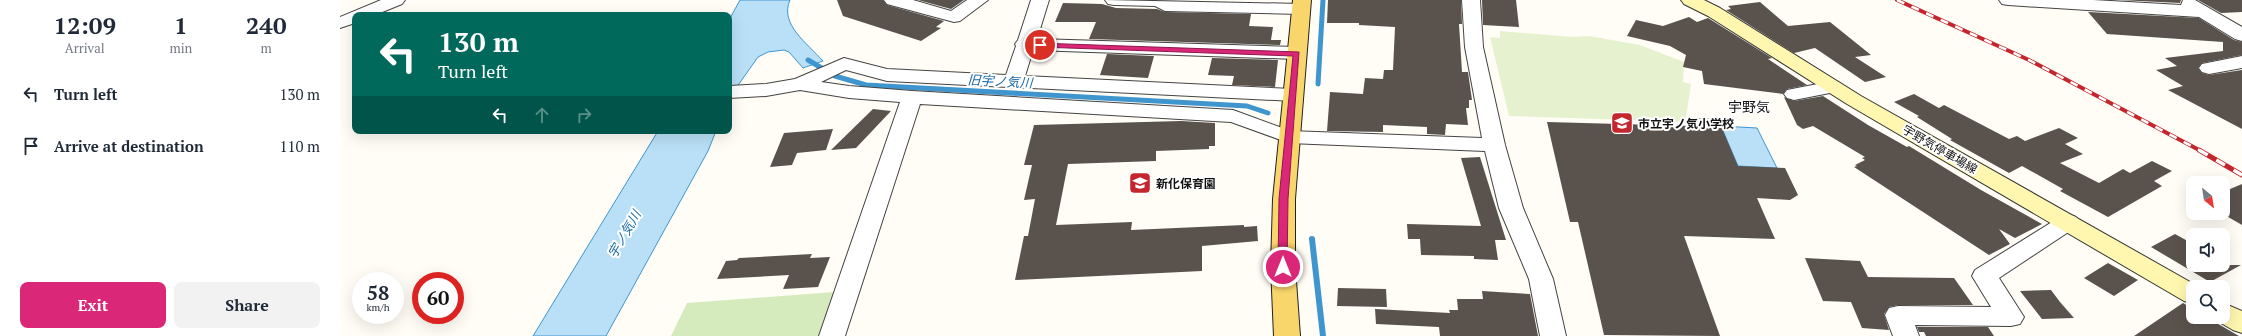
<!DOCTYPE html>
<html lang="en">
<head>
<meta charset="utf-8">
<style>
  body { margin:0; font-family:"PT Serif","Noto Sans JP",serif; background:#f2f2f3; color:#1f2937; height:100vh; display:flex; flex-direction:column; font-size:15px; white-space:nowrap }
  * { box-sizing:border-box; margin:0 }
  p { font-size:13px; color:#747a83 }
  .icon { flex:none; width:22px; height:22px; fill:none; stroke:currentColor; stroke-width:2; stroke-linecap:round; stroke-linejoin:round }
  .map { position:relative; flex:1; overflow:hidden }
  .side { display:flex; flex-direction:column; background:#fff; width:340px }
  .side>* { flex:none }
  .banner { position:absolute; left:12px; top:12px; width:380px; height:122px; border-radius:8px; box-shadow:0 4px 16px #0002; background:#00695c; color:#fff; overflow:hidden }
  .needle { width:26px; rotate:150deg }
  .tools { position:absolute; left:1846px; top:176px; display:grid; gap:8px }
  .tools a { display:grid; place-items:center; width:44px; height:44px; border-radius:8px; background:#fff; box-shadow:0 4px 16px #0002; font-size:20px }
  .speed { position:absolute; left:12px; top:272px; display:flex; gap:8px; font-size:20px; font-weight:700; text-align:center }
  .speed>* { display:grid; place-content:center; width:52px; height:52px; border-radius:50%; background:#fff; box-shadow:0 4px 16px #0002; line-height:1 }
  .speed small { font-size:10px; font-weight:400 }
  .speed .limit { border:6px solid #d22; background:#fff; color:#111 }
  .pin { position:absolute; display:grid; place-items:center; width:34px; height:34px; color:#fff; margin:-17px; border:2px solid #fff; border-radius:50%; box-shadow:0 1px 4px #0007 }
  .me { position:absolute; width:44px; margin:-22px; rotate:0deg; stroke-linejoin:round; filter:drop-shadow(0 0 3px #0008) }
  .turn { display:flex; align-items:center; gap:14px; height:84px; padding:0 20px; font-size:18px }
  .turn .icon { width:52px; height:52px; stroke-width:2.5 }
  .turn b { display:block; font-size:28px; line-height:34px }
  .lanes { display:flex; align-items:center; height:38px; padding:0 20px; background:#0003; justify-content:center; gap:20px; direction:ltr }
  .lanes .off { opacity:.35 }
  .eta { display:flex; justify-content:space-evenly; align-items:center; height:68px; text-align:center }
  .eta b { font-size:24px; font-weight:700; line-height:28px }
  .action { display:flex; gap:8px; margin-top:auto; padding:8px 20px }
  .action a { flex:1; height:46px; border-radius:8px; background:#db2777; color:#fff; font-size:16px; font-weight:700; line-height:46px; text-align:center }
  .action a+a { background:#f2f2f3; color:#1f2937 }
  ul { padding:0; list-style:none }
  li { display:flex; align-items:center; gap:12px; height:52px; padding:0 20px }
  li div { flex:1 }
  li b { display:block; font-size:15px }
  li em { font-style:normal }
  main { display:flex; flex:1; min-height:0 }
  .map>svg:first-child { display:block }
  .green { fill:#d5ebbd }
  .pitch { fill:#e6f2cf }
  .water { fill:#b9e0f7; stroke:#3f96cf }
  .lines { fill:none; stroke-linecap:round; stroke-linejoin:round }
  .stream-far1 { stroke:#3f96cf; stroke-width:5 }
  .stream { stroke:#3f96cf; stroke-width:6 }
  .building { fill:#5a524d }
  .minor-casing { stroke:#444; stroke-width:2 }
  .tertiary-casing { stroke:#444; stroke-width:2 }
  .secondary-casing { stroke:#333; stroke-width:2 }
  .primary-casing { stroke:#222; stroke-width:2 }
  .minor { fill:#fff; fill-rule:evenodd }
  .tertiary { fill:#fff; fill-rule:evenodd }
  .secondary { fill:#fff6b0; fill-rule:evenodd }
  .primary { fill:#f9d66b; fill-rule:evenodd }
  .rail-far1-casing { stroke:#c4262e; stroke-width:4 }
  .rail-casing { stroke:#c4262e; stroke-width:5 }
  .rail-far1 { stroke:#fff; stroke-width:2.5; stroke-dasharray:8; stroke-linecap:butt }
  .rail { stroke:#fff; stroke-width:3.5; stroke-dasharray:10; stroke-linecap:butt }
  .route { fill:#db2777; stroke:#8e194d }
  .labels { text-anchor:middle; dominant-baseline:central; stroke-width:4; stroke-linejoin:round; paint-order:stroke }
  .poi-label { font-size:12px; font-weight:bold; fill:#111; stroke:#fff; text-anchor:start }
  .street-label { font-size:12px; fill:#111; stroke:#fff }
  .water-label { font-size:13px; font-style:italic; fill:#1768a6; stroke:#fff }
  .quarter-label { font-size:14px; fill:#111; stroke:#fff }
</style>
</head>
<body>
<main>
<section class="side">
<div class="eta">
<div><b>12:09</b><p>Arrival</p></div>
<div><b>1</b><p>min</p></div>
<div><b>240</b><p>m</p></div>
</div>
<ul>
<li><svg class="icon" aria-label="left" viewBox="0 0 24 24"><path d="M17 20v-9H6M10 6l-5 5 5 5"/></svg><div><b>Turn left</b></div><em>130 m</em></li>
<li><svg class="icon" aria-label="arrive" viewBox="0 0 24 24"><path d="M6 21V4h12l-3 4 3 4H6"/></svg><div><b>Arrive at destination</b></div><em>110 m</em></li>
</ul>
<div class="action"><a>Exit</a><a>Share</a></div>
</section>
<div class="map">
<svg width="1902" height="336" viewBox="0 0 1902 336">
  <rect width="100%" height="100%" fill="#fffdf5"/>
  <path class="green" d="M494,292L479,336H331L347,303Z"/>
  <path class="pitch" d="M1160,31L1233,37L1249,36L1300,45L1344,62L1343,82L1351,84L1346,117L1348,122L1169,116L1150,37L1160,38Z"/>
  <path class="water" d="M400,0H450C439,24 468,44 483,61L463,68L449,52L444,50L428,52L418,57L389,98V20Z
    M1381,126L1417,128L1437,168L1398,166Z
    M318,131H376L368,151L266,336H193Z"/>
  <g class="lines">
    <path class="stream-far1" d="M468,60L495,76L526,85L907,106L928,113
      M978,84L983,0"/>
    <path class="stream" d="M972,239L983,336"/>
  </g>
  <path class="building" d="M497,0H543L547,5L604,21L596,27L601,28L581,41L503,16Z
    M578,0H624L611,9Z
    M988,0H1121L1122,24H1119L1122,72H1128L1132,100H1129V108H1126L1128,125L1106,124L1105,135L1087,134V127L1043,125V132L987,131L990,92L1023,94L1025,78L1043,79L1044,70H1053L1055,27L1019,25V23H987Z
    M1142,0H1176L1179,27L1143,25Z
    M1779,0H1841L1840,3Z
    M1858,0H1902V12L1881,13Z
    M1420,2L1448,26L1490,22L1531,55L1515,57L1546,77L1525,82L1475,48L1454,53L1386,10L1391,9L1388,6Z
    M723,3L762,4L776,8L817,9L825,12L911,14L909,26L933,27L931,40H941L940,45L749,39L756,22H715Z
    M1748,12L1859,18L1894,40L1902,42V55L1862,63L1858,68L1862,73L1869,75L1902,70V129L1828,90L1843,86L1816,70L1837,66L1825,58L1883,51V42L1767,34Z
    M1349,17L1357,22L1368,18L1432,58L1428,59L1467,85L1447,89L1443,94L1364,84L1362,71L1343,67L1346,55L1330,46L1287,36L1296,20L1323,26Z
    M767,54L814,56L808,78L760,75Z
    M872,58L938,60L935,87L892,85L894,76L868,75Z
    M1574,94L1599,108L1604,105L1669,139L1677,136L1685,141L1719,128L1738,138L1725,144L1743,154L1720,163L1759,183L1783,169L1790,173L1812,161L1832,171L1814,181L1822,186L1768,217L1720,191L1723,189L1682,166L1669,173L1610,140L1612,139L1577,117L1579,116L1554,102Z
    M1483,96L1528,125L1567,147L1569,146L1641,190L1702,224L1675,238L1659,229L1670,244L1649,255L1514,167L1517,166L1515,165L1525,160L1522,158L1525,157L1473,126L1463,129L1457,125L1444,97L1454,101Z
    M533,109L551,111L516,148L491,150Z
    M1349,118L1378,119L1398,166L1445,168L1458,195L1450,200L1417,198L1435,239L1344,236L1380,336L1264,335L1238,222H1230L1207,122L1352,126Z
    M841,121L875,123V146H869V149L816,151V161L728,164L716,225L792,222L791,230L904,225V227L917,226L918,241L862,246V271L675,280L684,236H688L695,199L684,200L692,165H684L694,125Z
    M493,129L486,150L457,153L452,165L430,167L444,133Z
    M1140,157L1166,240H1155L1158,260L1134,259V256L1081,255L1080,239H1068L1067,224L1141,226L1121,158Z
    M1902,184V225L1883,214V192Z
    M1835,234L1853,244V265H1901L1870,282L1811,247Z
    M472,254L470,258L490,257L478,287L443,289L449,275L377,279L386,261L397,260L399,258Z
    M1465,258L1520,261L1528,277L1614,278L1633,305H1558L1549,307L1544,314L1549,330L1522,328L1511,302L1483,301Z
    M1768,263L1798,280L1774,296L1744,278Z
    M998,288L1046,289L1047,307L997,306Z
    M1711,290L1720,302L1734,318L1702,319L1680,291Z
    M1142,291L1190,294L1198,336H1100L1099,327L1036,324L1035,309L1110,313L1109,310H1118L1117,299H1143Z
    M1843,303L1853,309V317H1866L1899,336H1794Z
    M1577,327H1648L1654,336H1586L1584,332H1579Z"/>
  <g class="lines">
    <g class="minor-casing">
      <path id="minor" d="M41,0H65L62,4L35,15H15V23L0,28V17Z
        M544,0H573L611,11L627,0H648L620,21L614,22L547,4Z
        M691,0H709L697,39L957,47L964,49L966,53L964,57L957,59L693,50L685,76L953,89L960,91L963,95L960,99L953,101L547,81L506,70L481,82L509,86L572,91L893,110L956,133L960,137L956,141L949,143L891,122L580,104L505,336H479L560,102L509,98L460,90L426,96L389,98V86L426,84L455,79L504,58L547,69L666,75L676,46L675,44L678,40Z
        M765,0L961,4L967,5L970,9L967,13L961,14L825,11L815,6L774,5L768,4Z
        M1659,0H1753L1841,5L1843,0H1855L1902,27V41L1895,39L1859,17L1668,5L1662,4Z
        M1902,56V68L1869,74L1862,72L1859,68L1862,64Z
        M1493,81L1500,83L1503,87L1500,91L1454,100L1447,98L1444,94L1447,90Z
        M1728,214L1736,217L1740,222L1736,227L1659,278L1684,317L1680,324L1671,326L1575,325L1579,336H1553L1545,315L1549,308L1558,306L1651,307L1632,276L1635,270L1720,217Z"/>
    </g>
    <g class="tertiary-casing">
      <path id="tertiary" d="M1122,0H1140L1143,47L1165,145L1183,208L1213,279L1226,336H1200L1189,279L1159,208L1145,151L949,143L942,141L938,137L942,133L949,131L1142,138L1125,47Z"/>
    </g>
    <g class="secondary-casing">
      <path id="secondary" d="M1341,0H1364L1380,8L1521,96L1859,287H1853V304L1844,301L1507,104L1368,16L1344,4Z
        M1883,303L1902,311V333L1893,330L1874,319L1873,317H1883Z"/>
    </g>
    <g class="primary-casing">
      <path id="primary" d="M953,0H971L955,199V267L960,336H934L931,267L933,199Z"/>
    </g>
    <use href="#minor" class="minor"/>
    <use href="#tertiary" class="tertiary"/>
    <use href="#secondary" class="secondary"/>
    <use href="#primary" class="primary"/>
    <g class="rail-far1-casing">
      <path id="rail-far1" d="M1557,0L1689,60L1861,151"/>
    </g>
    <g class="rail-casing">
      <path id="rail" d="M1859,150L1902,175"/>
    </g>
    <use href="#rail-far1" class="rail-far1"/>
    <use href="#rail" class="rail"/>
  </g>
  <path class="route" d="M697,43L959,52L948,199L947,269H939L938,267L939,199L953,56L700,47L696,45Z"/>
  <defs>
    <g id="school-square" transform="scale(1.15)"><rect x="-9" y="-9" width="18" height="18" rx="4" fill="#c4262e" stroke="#fff"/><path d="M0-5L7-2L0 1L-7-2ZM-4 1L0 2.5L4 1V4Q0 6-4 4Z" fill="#fff"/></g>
  </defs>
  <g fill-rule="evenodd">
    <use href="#school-square" x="1282" y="123"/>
    <use href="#school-square" x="800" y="183"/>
  </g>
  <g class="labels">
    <g class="poi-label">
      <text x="1298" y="123">市立宇ノ気小学校</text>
      <text x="816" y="183">新化保育園</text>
    </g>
    <g class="street-label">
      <text transform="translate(1600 149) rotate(30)">宇野気停車場線</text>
    </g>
    <g class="water-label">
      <text transform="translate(660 81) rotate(3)">旧宇ノ気川</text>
      <text transform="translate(284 234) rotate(-60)">宇ノ気川</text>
    </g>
    <g class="quarter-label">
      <text x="1409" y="106">宇野気</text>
    </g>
  </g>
</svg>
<div class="tools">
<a><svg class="needle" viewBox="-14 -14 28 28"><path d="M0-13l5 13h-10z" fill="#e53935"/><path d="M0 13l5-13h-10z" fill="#747a83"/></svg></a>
<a><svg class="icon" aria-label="sound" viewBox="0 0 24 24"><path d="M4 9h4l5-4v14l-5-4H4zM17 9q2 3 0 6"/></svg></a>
<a><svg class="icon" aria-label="search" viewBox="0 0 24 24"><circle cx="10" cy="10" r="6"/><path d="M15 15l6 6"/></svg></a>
</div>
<div class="speed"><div>58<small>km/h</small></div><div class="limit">60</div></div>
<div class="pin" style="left:700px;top:45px;background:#d93025"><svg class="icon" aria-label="arrive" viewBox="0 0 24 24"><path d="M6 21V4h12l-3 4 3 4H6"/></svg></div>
<svg class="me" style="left:943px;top:267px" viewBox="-20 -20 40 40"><circle r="17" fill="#db2777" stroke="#fff" stroke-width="3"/><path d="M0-11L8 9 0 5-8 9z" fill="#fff"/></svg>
<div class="banner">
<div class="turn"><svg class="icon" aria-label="left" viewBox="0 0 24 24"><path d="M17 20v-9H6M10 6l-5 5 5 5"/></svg><div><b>130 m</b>Turn left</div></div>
<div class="lanes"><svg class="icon" aria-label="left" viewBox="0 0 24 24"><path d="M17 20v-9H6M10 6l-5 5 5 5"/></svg><svg class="icon off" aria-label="ahead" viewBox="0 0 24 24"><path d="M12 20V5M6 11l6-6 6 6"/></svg><svg class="icon off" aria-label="right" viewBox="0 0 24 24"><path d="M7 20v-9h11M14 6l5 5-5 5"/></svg></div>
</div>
</div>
</main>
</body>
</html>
